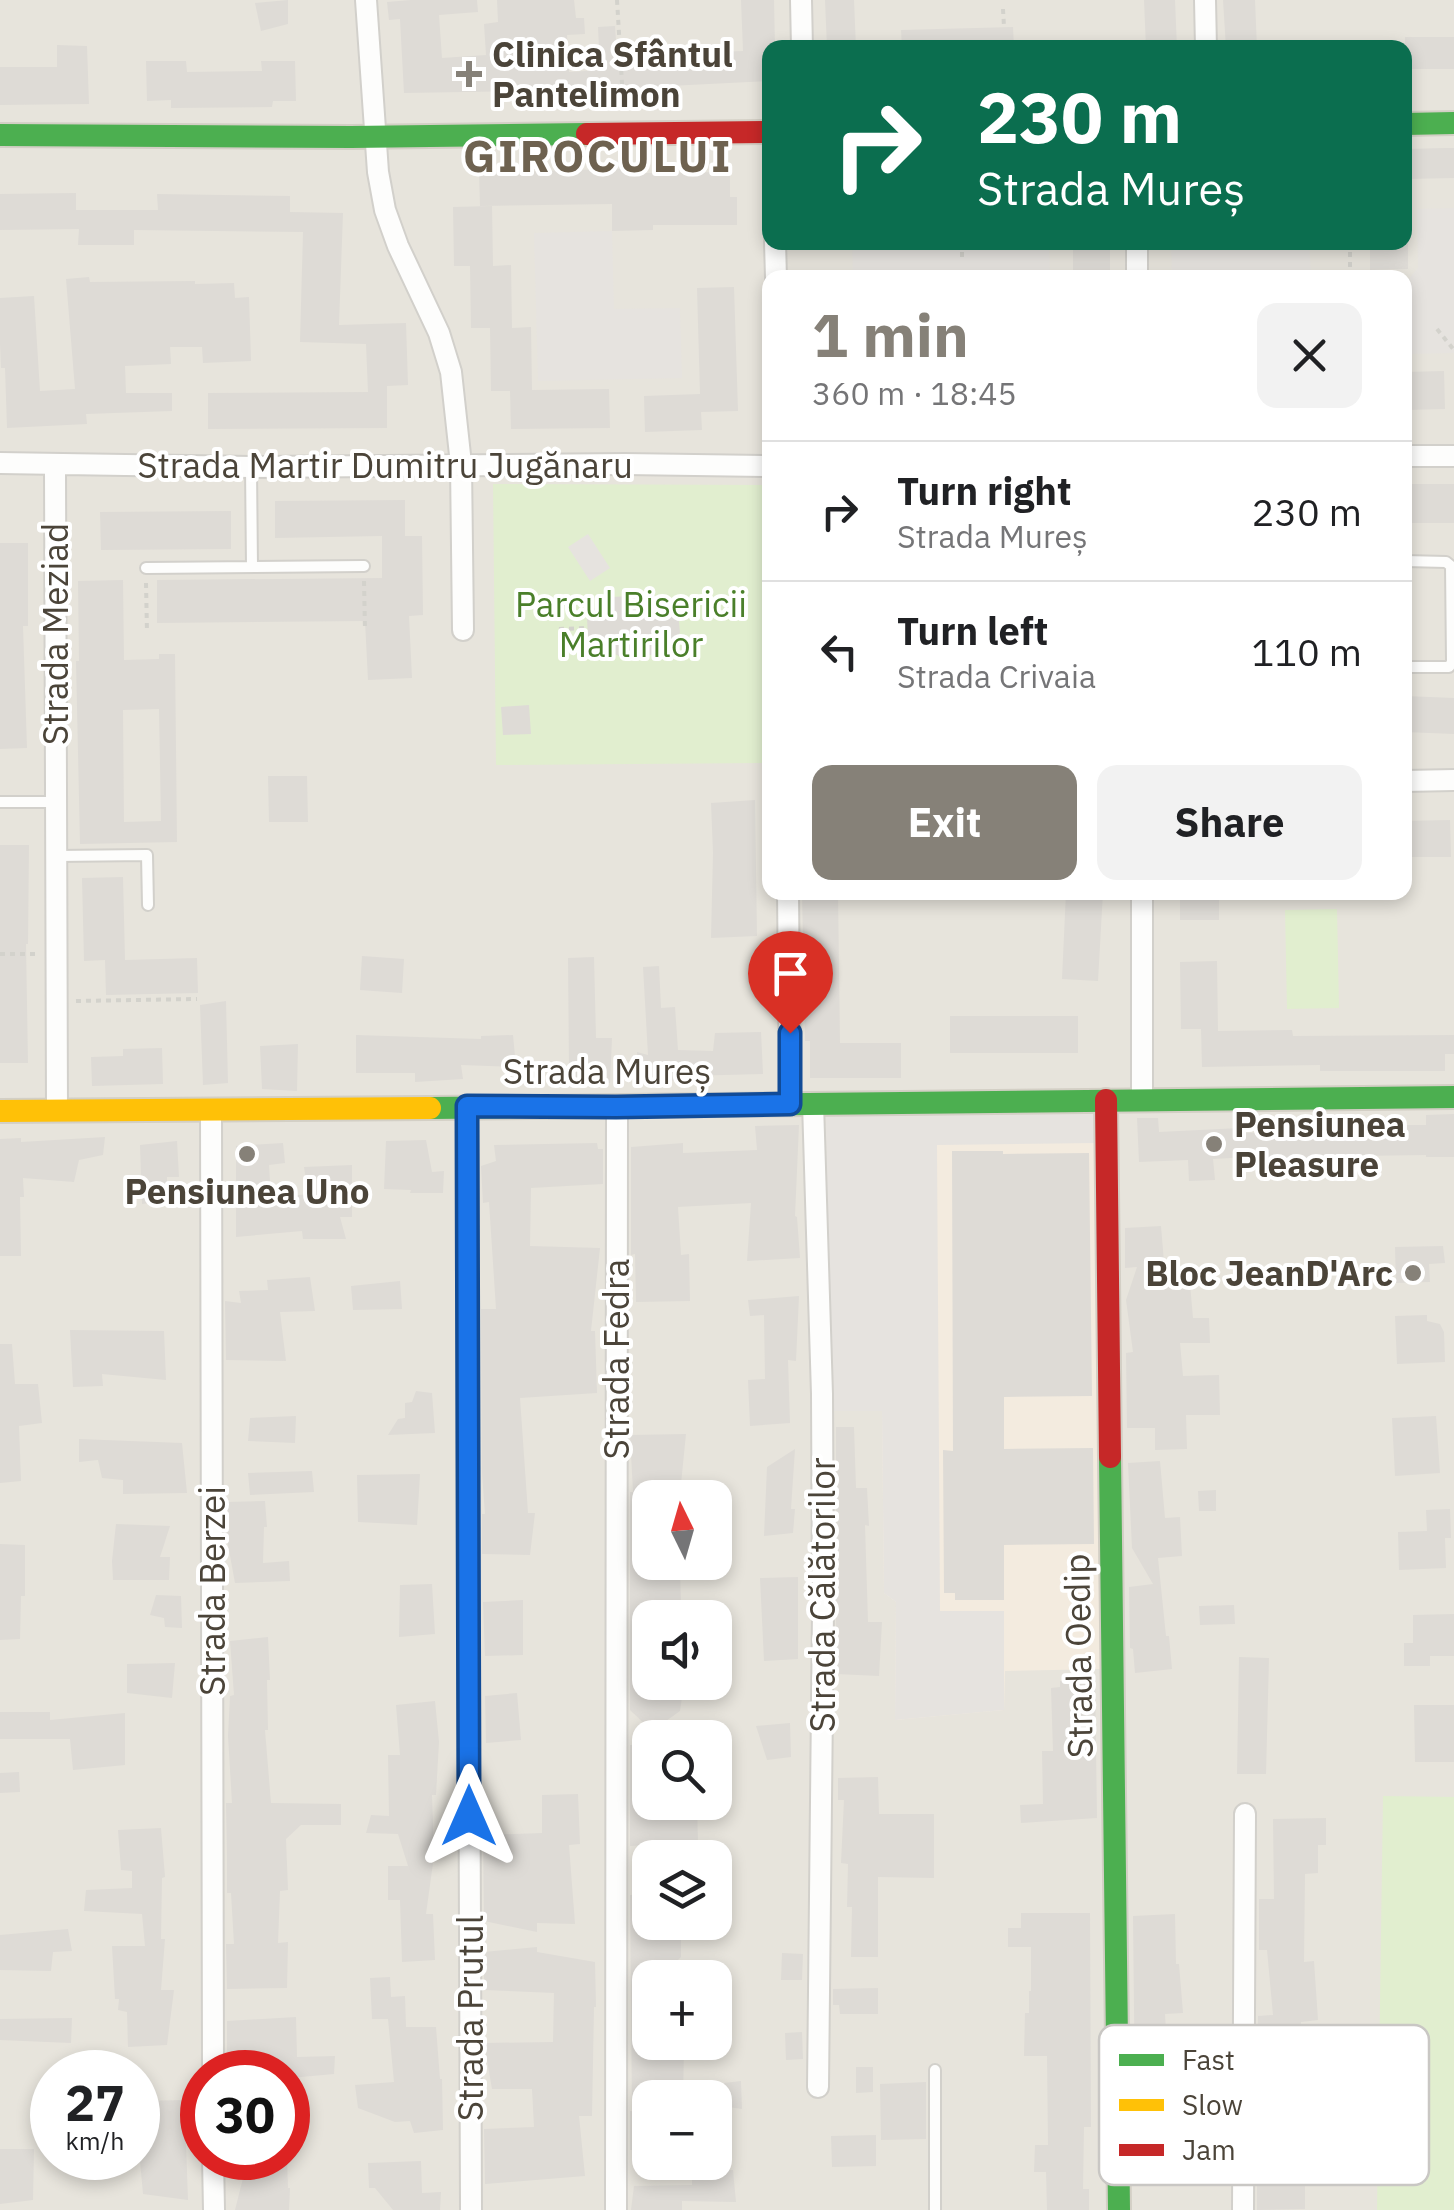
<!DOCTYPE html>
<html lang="en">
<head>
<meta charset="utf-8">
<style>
  body { margin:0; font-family:"IBM Plex Sans",sans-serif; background:#f2f2f2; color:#202124; height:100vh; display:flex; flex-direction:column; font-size:38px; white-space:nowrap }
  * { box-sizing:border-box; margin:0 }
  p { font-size:32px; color:#757577 }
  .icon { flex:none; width:55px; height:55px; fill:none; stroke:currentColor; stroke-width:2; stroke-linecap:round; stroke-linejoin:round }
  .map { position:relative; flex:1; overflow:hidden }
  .sheet { position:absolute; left:762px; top:270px; width:650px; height:630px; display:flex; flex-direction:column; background:#fff; border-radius:20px; box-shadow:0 5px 15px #0003 }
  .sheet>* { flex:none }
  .top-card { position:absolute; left:762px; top:40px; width:650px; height:210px; border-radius:20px; box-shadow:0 5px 15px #0003; background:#0b6e4f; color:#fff; overflow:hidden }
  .needle { width:65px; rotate:355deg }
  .buttons { position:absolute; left:632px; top:1480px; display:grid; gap:20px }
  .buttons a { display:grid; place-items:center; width:100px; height:100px; border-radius:20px; background:#fff; box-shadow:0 5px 15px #0003; font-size:50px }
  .speed { position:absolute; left:30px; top:2050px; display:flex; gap:20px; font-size:50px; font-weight:700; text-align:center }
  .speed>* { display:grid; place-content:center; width:130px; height:130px; border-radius:50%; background:#fff; box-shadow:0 5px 15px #0003; line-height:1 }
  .speed small { font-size:25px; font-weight:400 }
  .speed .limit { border:15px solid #d22; background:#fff; color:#111 }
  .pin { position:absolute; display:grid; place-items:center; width:85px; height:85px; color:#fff; margin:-102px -42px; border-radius:50% 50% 50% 0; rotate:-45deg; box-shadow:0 0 10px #0007 }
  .pin .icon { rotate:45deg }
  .me { position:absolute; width:110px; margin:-55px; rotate:0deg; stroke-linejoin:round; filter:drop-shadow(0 0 8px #0008) }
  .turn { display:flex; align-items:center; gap:35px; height:210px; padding:0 50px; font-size:45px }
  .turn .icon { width:130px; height:130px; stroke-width:2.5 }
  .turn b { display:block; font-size:70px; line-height:85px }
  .round { display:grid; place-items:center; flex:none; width:105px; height:105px; border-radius:20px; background:#f2f2f2 }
  .overview { display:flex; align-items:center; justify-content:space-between; height:170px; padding:0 50px }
  h1 { font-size:60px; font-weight:700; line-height:75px; color:#868178 }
  .primary-button { display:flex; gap:20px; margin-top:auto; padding:20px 50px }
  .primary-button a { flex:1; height:115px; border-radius:20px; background:#868178; color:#fff; font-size:40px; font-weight:700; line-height:115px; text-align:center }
  .primary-button a+a { background:#f2f2f2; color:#202124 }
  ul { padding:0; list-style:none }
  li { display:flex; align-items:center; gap:30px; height:140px; padding:0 50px; border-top:2px solid #e0e0e0 }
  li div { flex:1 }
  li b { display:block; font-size:38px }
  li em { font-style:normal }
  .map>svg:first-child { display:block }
  .residential { fill:#e7e4dc; fill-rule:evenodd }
  .commercial { fill:#f3ebdf }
  .green { fill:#e1eecf }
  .parking { fill:#e6e3df }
  .building { fill:#dedbd6; fill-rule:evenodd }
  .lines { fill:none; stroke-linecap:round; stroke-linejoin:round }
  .lane-casing { stroke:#d2d0cb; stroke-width:14 }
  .street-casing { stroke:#d2d0cb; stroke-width:24 }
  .fast-casing { stroke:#d3cfc5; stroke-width:26 }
  .slow-casing { stroke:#d3cfc5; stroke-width:26 }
  .jam-casing { stroke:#d3cfc5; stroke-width:26 }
  .path { stroke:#d3d2cc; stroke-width:4; stroke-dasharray:5 5; stroke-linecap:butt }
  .lane { stroke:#fdfdfc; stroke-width:10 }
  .street { stroke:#fdfdfc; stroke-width:20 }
  .fast { stroke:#4caf50; stroke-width:22 }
  .slow { stroke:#ffc107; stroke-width:22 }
  .jam { stroke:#c62828; stroke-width:22 }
  .route-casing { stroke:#114b97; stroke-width:25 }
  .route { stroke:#1a73e8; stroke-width:18 }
  .poi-dot { fill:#868178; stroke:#fff; stroke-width:4 }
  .labels { text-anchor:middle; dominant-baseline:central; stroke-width:8; stroke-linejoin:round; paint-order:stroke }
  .poi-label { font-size:35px; font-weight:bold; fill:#4b4439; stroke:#fff; text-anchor:start }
  .street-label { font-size:35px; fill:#4b4439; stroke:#fff }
  .park-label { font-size:35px; fill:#4a7f2a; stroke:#fff }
  .district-label { font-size:45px; font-weight:bold; letter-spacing:2.5px; fill:#6e6250; stroke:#fff }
  .key { fill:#fff; stroke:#c9c7c4; stroke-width:2.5 }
  .key-label { font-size:28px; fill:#4b4439 }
</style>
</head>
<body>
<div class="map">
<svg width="1454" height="2210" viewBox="0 0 1454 2210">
  <rect width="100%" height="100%" fill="#f4f2ee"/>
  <path class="residential" d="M0,0H1454V2210H0ZM770,48H1405V242H770ZM770,278H1405V892H770ZM650,1498H715V1562H650ZM650,1618H715V1682H650ZM650,1738H715V1802H650ZM650,1858H715V1922H650ZM650,1978H715V2042H650ZM52,2072H138V2158H52ZM202,2072H288V2158H202ZM650,2098H715V2162H650Z"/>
  <path class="commercial" d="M1095,1105L1102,1669L1005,1671L1004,1710L895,1720L896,1602L884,1593L882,1411L826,1107Z"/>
  <path class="green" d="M493,484L770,485V763L496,765Z
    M1337,909L1339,1008L1287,1009L1285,910Z
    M1383,1796L1454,1797V2210H1377Z"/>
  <path class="parking" d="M1454,208V353L1405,354V283L1418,268L1417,209Z
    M612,231L614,309L680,308L682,378L538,381L534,233Z
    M932,242L1049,243L1050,277H853L852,245Z
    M1171,243H1309L1311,276L1353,277H1172Z
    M588,534L610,568L590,581L568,547Z
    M1095,1105V1143L937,1145L940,1611H1004V1710L895,1720L896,1602L884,1593L882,1411H828L826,1107Z"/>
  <path class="building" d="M288,0V24L261,31L255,3Z
    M411,0H477L478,12L439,15L442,58L486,55L484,24L498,22L497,0H574L576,18H584L585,34L567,35L569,72L600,70L598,27L615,26L617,56L743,51L741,0H774L775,48H770V81L589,90L404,93L400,19L389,20L387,2Z
    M825,0H854L856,48H827Z
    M1144,0H1175L1177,48H1146Z
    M1223,0H1255L1257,48H1226Z
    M1013,27L1014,48H902L901,30Z
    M1405,37H1454V69H1405Z
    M57,45L87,46L89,104L0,105V67H57Z
    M146,61H186L187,72L262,71L261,61H295L296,101H273L272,107L171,108V100L147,101Z
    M1445,148H1454V178L1407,179L1406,149Z
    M619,164H646V173L730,172V197H737V225H653V230L612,231V204L480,206L479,172L619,169Z
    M76,193V210H158L157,194L290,196V212L343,213L339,325L406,323L408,385L387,386V428L208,429V393L368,392L366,344L300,342L303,232L134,230V245H78L79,229L0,230V194Z
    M492,206L493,266L511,265L512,328L531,327L532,390L609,389L610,428L511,429L510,391H491L490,328H471L470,266H454L453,207Z
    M1073,242H1110V278H1073Z
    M1370,242H1408V269L1370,270Z
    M89,277L90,282L195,281V284L234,283L235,298L249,297L251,361L203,363L202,347H170L171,364L125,366L126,393H172V411L86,414L87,424L7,428L5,368H1L0,344V298L34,296L40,391L75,389L66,279Z
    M734,287L738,411L701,412L702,430L645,432L644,396L700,394L697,288Z
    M1444,371L1445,409L1405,410V372Z
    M1405,484H1454V523H1405Z
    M405,500V536H422L423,615L409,616L412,678L368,680L365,621L157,623V580L382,578V536L275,538V501Z
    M231,511V549L101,550L100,512Z
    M0,543H28V626H23L27,748L0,749Z
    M123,580L124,660L159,659V654H175L177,842L80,844L76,661H79L78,581ZM159,709L161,821L124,822L123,710Z
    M647,595L664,599L678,611L680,633L666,647L651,655L619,656L600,648L588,638L587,618L597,605L612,597Z
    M1405,696L1454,698V734L1405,732Z
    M529,705L531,734L503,735L501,707Z
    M268,776H307L308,822H269Z
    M755,800L757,936L711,938L713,853L711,803Z
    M1450,820L1451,857H1405V821Z
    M0,845H29L28,944H26L28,1063H0Z
    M123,877L125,960L197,958L198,993L106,995L105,960L84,961L82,878Z
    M802,892H838L840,1043H901V1078H810V1041H805Z
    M1066,892H1103L1098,981L1062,979Z
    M1180,892H1219V920H1180Z
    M362,956L404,959L402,993L360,990Z
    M594,957L596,1038H612L610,1083L561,1087L557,1069L569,1068L568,958Z
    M1217,961L1218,1031L1292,1030L1293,1036L1454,1035V1054H1445V1071H1320V1065L1202,1067L1201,1029H1181L1180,962Z
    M659,966L661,1008L675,1007L678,1050L713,1051L715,1033L761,1032L763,1074L685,1076V1081L639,1080L637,1052L648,1055L643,967Z
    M226,1001L228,1083L203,1085L200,1005Z
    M950,1016H1078V1053H950Z
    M356,1035L481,1039V1036L513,1035L516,1067L461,1065L463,1079L415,1082V1073H356Z
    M298,1044L297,1091L262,1089L260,1046Z
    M162,1048L163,1084L92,1086L91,1057L123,1056V1049Z
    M1454,1114V1157H1426V1155L1356,1156V1173L1328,1174V1178L1302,1179L1303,1162L1249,1163V1157L1213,1159L1215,1180L1189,1181L1188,1160L1139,1162L1137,1118H1158L1159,1132L1240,1128V1133L1293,1132L1294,1140L1328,1139V1116H1353L1354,1125H1426V1115Z
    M799,1125L795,1216L797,1217L800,1258L747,1261L751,1203L678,1207L681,1255L689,1254L690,1301L636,1302L635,1254L631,1255V1147L683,1143V1153L757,1150L755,1126Z
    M105,1137L103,1155L79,1160L74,1182L23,1178L24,1197H20L21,1256H0V1139L21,1138V1142Z
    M426,1140L432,1172L444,1171L443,1193H410L411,1190L384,1189L386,1141Z
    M177,1141L179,1177H167V1201L142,1204L140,1145Z
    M283,1143L285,1163L269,1165L271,1198L308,1194L304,1167L352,1165V1217H340L346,1239H303L302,1231L236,1237V1146Z
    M597,1143L598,1149H603V1184L531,1188L530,1246L600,1248L591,1331H595L597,1393L520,1398L528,1513H535L530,1555L482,1554V1514H485L482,1473L481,1309H496L489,1202L483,1203L481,1166L496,1161L494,1145Z
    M952,1151H1003V1154L1089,1153L1092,1396L1004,1397V1449L1093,1448L1094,1544L1004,1545V1600H955V1593H944L943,1450L953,1451Z
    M1161,1226L1166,1286L1190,1284L1193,1318H1209L1210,1343H1180L1183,1376L1219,1375L1220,1415H1186L1187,1449L1155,1450V1428H1127L1126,1353L1133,1352L1126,1300L1137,1267L1125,1268V1228Z
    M1443,1246L1445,1263L1429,1264L1430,1282L1396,1283L1395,1247Z
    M310,1277L315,1311L280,1312L286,1361L226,1360L225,1301L241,1303L239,1291L268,1290L267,1280Z
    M400,1281L402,1309L353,1310L351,1286Z
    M799,1296L796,1361L788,1360L790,1423L750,1426L748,1380L765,1379L764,1315L750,1316L748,1300Z
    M1427,1315V1321L1440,1324L1444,1332L1445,1362L1397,1364L1395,1316Z
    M70,1330L164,1331L166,1380L102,1374L103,1386L73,1387Z
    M0,1344H12L15,1384H38L42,1423L19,1426L21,1481L0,1483Z
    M416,1391L432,1393L435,1433L388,1435L398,1419L405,1418V1403L412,1402Z
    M296,1416L295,1443L248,1441L250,1418Z
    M1436,1416L1440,1473L1395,1476L1392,1418Z
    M836,1427H854L856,1488H867L869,1526L865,1525L868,1622H882L879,1676L836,1674Z
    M686,1434L681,1484L672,1483V1498H650V1562H661L662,1573L680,1569L681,1604L650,1606V1682H667L682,1697L680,1711L652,1731L630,1710V1492H633L630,1435Z
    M79,1439L182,1443L187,1493L123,1494V1480L102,1478L98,1460L79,1462Z
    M795,1449L791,1509H795L793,1533L764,1536L767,1467Z
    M1160,1461L1165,1518L1180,1517L1182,1556L1158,1558L1166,1636H1169L1172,1669L1135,1673L1133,1649L1130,1648L1129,1587L1153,1584L1132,1548L1128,1463Z
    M312,1471L314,1492L250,1495L248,1473Z
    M420,1474L417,1525L358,1522L357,1475Z
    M1216,1490V1511H1199L1198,1491Z
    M265,1501L267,1527H264L263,1563L289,1561L290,1581L235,1583L226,1534V1502Z
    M1450,1509L1451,1538H1445L1446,1568L1399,1570L1398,1532L1427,1531L1426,1510Z
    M116,1524L170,1526L160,1557H170L169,1580H113L112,1561Z
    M0,1544L25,1545V1596H21L20,1639L0,1640Z
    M798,1577V1659L764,1661L760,1578Z
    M432,1584L435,1634L399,1637L400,1585Z
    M156,1595L181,1596L182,1628L165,1627L164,1618L150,1615Z
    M523,1600V1655L485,1656L483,1602Z
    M1234,1605L1235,1624L1200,1625L1199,1606Z
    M1454,1614V1656H1430V1666H1404V1643H1413V1615Z
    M268,1637L270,1680H267L268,1730H265L271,1803L341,1804V1825H301L286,1839L288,1890L280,1891L278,1943L288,1942L287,1988L227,1989L226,1944H234L231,1893H227V1856L226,1803H232L228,1736L230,1696L234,1695L230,1641Z
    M1239,1657L1269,1658L1266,1774H1237Z
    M175,1663L172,1698L127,1693V1664Z
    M1083,1678H1095L1097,1818L1021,1823L1020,1805L1043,1804L1042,1751H1053L1051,1688L1060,1687V1681L1083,1680Z
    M517,1693L521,1740L486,1743L485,1696Z
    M435,1701L439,1742L436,1795H432L434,1856L426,1914H433L435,1960L402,1962L400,1900H388V1866H408L398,1834L366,1833L371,1815L389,1816L388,1755H400L396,1705Z
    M1414,1705H1454V1762H1415Z
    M0,1712H50V1720L125,1713V1765L73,1770L70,1739H0Z
    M790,1723L791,1757L767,1760L756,1726Z
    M630,1745H650V1804H697L698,1842L630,1846Z
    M19,1772L20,1792L0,1793V1773Z
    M878,1777L879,1814H934V1878L878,1877V1957H851L852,1907H847L848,1864L841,1863L844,1800H838V1778Z
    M578,1794L580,1844L569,1845L575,1924L537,1923V1932L484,1921L483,1835L542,1833V1795Z
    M1326,1818V1845H1318V1873L1305,1874L1304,1962L1314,1961L1318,2020L1301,2022L1298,2102L1300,2182H1305V2209L1257,2210V2182H1264L1261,2088H1257L1258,2016L1273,2015L1267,1950H1259V1899H1274L1273,1819Z
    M161,1828L165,1877L162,1878L161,1939H165L161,1990H174L167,2045L128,2047L127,2012L118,2010L119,1999H115L112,1946H145L142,1914L84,1911L86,1890L132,1888V1871L121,1870L118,1830Z
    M650,1894V1922H681V1957L665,1973L650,1974V2049L684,2047L683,2098H650V2150H630V2111H632L630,1895Z
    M1021,1913H1090L1091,2127H1084L1083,2189H1089V2210H1047L1046,2172H1034L1035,2145H1048L1047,2056H1024L1025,2013H1029V1991H1031V1947H1008V1928H1021Z
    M1175,1914L1176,1964H1179L1183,2013L1165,2014L1170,2100L1135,2099L1133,1916Z
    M68,1929L72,1951L53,1952L51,1971L0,1970V1935Z
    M537,1947V1952L595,1962L596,2007H594L592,2116H579L585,2176L485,2184L484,2129L534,2127L532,2089H492L484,2043L553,2042L554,1993L484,1990V1952Z
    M782,1953L803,1954L802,1980H781Z
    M390,1977L391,1997L405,1996L406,2027H436L440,2079H442L443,2130L414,2133L410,2121L395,2122L358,2108L355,2085L394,2082L388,2019H372L370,1978Z
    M878,1988V2014H840L839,2005H833V1989Z
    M296,2017L297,2057L335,2056L334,2074L290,2078V2072H227V2021Z
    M72,2018L71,2043L0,2040V2019Z
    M802,2032L803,2059L786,2060L785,2033Z
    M856,2067H873V2092L856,2093Z
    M741,2081L742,2109L715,2105V2084Z
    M926,2082V2139L881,2140L880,2084Z
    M187,2100L185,2116L188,2200L143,2194L138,2139L139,2101Z
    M876,2135V2166L832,2167L831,2136Z
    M0,2149H34L33,2200L0,2204Z
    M248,2158H287L288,2188H290L289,2210H235Z
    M421,2161L422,2193L441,2192L440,2210H393L375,2188H369L368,2163Z
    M733,2170L736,2202L682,2201V2210H631L634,2186L692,2185V2171Z"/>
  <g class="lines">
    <g class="lane-casing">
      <path id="lane" d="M251,468L252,567
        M1405,561L1446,562L1451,566L1452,662L1449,667H1405
        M146,568L364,566
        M0,802H56
        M57,856L147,855L148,905
        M935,2070V2210"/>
    </g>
    <g class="street-casing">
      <path id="street" d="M366,0L378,172L385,210L398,246L439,333L451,372L461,464L463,630
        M801,0L802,48
        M1205,0L1206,48
        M775,242L776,278
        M1137,242V278
        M1405,456H1454
        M0,463L251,467L625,464L770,466
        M55,466L57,1111
        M1405,781L1454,780
        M788,892L790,1103
        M1142,892V1100
        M813,1103L822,1394L823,1610L818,2087
        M467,1106L471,2210
        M211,1109L213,2072
        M213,2158L214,2210
        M616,2210L617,1107
        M1243,2210L1245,1814"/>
    </g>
    <g class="fast-casing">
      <path id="fast" d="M1405,124L1454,123
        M0,135L351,137L587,134
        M430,1108L1454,1097
        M1110,1457L1119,2210"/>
    </g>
    <g class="slow-casing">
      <path id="slow" d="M0,1111L430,1108"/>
    </g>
    <g class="jam-casing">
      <path id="jam" d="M587,134L770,132
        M1106,1100L1110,1457"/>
    </g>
    <path class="path" d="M617,0L623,100
      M1003,9L1004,27
      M962,242V257
      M1350,242V278
      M1437,329L1454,350
      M364,581L365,630
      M146,583L147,632
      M559,629L587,628
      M0,954H35
      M76,1001L197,999"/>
    <use href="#lane" class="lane"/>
    <use href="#street" class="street"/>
    <use href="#fast" class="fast"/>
    <use href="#slow" class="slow"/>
    <use href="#jam" class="jam"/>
  </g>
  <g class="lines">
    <g class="route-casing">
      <path id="route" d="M469,1816L467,1106L616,1107L790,1104V1033"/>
    </g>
    <use href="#route" class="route"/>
  </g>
  <g class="poi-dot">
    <path d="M464 59h10v10h10v10h-10v10h-10v-10h-10v-10h10z"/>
    <circle cx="1214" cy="1144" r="10"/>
    <circle cx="247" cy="1154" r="10"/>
    <circle cx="1413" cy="1273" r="10"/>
  </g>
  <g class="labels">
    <g class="poi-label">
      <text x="492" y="54">Clinica Sfântul<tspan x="492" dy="40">Pantelimon</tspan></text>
      <text x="1234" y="1124">Pensiunea<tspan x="1234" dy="40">Pleasure</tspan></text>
      <text x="247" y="1191" text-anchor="middle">Pensiunea Uno</text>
      <text x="1393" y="1273" text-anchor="end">Bloc JeanD'Arc</text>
    </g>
    <g class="street-label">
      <text x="385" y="465">Strada Martir Dumitru Jugănaru</text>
      <text transform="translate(55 634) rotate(-90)">Strada Meziad</text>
      <text x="607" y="1071">Strada Mureș</text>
      <text transform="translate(616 1359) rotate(-90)">Strada Fedra</text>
      <text transform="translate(212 1591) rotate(-90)">Strada Berzei</text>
      <text transform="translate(822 1595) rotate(-90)">Strada Călătorilor</text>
      <text transform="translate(1078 1656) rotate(-91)">Strada Oedip</text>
      <text transform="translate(470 2018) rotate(-90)">Strada Prutul</text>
    </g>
    <g class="park-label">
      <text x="631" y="604">Parcul Bisericii<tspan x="631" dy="40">Martirilor</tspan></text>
    </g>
    <g class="district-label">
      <text x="598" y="155">GIROCULUI</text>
    </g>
  </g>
  <rect x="1099" y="2025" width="330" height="160" rx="15" class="key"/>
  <rect x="1119" y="2054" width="45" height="12" fill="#4caf50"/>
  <rect x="1119" y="2099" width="45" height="12" fill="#ffc107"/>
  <rect x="1119" y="2144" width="45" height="12" fill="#c62828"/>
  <g class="key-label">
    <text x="1182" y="2070">Fast</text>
    <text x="1182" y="2115">Slow</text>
    <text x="1182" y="2160">Jam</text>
  </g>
</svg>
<div class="buttons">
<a><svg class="needle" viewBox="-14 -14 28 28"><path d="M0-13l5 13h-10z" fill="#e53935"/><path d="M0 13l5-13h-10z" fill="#757577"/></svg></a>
<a><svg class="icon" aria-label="sound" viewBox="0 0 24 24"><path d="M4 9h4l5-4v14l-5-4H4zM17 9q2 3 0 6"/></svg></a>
<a><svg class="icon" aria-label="search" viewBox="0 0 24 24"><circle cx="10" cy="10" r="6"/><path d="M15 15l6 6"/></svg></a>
<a><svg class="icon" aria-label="layers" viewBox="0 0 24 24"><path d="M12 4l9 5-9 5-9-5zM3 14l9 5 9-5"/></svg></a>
<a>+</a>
<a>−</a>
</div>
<div class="speed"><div>27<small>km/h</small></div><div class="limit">30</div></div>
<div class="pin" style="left:790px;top:1033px;background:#d93025"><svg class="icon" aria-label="arrive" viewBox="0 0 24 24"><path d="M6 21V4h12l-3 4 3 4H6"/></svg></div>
<svg class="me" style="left:469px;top:1816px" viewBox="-20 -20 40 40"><path d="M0-17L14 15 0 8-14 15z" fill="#1a73e8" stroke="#fff" stroke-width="4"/></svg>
<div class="top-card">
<div class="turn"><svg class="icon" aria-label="right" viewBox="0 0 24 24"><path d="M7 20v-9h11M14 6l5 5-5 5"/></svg><div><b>230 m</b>Strada Mureș</div></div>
</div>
<section class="sheet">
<div class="overview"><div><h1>1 min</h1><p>360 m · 18:45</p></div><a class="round"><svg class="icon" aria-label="close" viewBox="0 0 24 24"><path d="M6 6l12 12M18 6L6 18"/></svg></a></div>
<ul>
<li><svg class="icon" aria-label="right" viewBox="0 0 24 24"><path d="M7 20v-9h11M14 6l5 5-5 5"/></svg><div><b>Turn right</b><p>Strada Mureș</p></div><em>230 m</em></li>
<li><svg class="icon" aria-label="left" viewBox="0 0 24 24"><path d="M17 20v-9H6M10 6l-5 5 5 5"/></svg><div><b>Turn left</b><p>Strada Crivaia</p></div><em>110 m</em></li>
</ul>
<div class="primary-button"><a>Exit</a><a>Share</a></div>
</section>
</div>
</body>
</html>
